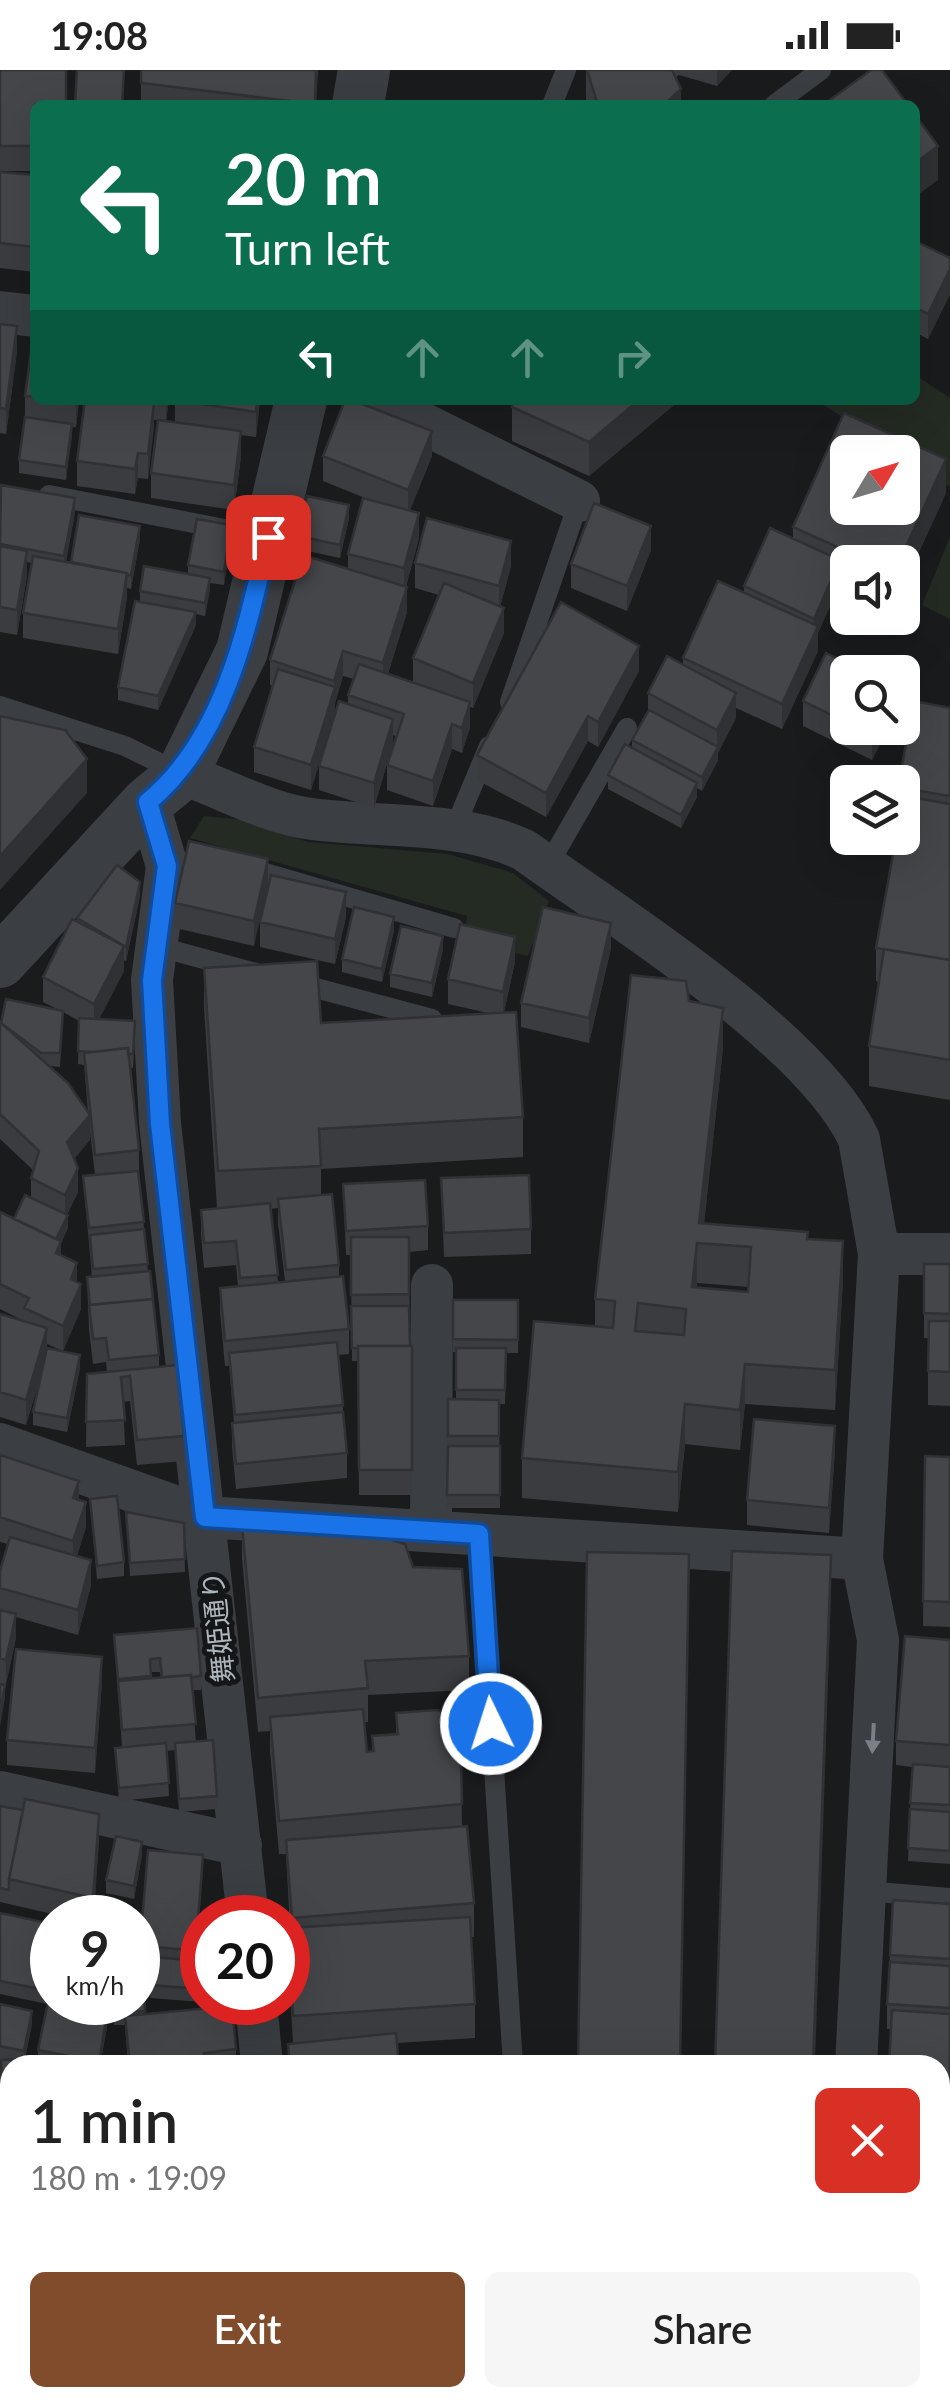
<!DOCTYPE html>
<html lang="en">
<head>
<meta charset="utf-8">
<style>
  body { margin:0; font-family:Lato,"Noto Sans JP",sans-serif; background:#f6f6f6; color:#222; height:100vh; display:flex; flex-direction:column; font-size:38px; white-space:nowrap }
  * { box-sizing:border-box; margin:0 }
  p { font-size:32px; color:#767676 }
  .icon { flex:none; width:55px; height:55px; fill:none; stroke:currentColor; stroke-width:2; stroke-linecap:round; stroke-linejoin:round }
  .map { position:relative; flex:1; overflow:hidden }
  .details { position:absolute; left:0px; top:1985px; width:950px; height:352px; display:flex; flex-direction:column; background:#fff; border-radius:30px 30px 0 0; box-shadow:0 10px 40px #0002 }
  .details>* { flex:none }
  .banner { position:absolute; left:30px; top:30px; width:890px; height:305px; border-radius:15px; box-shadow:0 10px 40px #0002; background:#0b6e4f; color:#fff; overflow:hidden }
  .needle { width:65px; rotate:52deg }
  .controls { position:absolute; left:830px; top:365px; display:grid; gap:20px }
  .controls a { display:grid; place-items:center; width:90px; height:90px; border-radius:15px; background:#fff; box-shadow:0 10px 40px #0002; font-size:50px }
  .speed { position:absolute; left:30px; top:1825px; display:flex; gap:20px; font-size:50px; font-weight:700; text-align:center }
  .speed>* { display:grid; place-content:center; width:130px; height:130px; border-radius:50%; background:#fff; box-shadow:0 10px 40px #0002; line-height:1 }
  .speed small { font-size:25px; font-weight:400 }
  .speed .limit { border:15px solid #d22; background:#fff; color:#111 }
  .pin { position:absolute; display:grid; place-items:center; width:85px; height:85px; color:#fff; margin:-42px; border-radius:20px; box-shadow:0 5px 15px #0006 }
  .me { position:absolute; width:110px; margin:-55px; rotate:356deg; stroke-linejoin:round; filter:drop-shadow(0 0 8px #0008) }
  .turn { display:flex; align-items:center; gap:35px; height:210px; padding:0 30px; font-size:45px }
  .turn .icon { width:130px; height:130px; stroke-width:2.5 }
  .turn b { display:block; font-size:70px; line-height:85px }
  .lanes { display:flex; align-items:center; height:95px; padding:0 30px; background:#0003; justify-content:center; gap:50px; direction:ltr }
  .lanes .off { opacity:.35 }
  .round { display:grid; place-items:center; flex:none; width:105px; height:105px; border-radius:15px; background:#f6f6f6 }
  .headline { display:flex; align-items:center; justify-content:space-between; height:170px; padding:0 30px }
  h1 { font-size:60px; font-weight:600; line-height:75px }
  .cta { display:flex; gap:20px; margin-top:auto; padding:20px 30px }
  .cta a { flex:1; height:115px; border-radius:15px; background:#814c2c; color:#fff; font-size:40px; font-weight:600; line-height:115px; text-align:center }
  .cta a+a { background:#f6f6f6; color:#222 }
  .status { display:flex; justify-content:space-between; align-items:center; height:70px; padding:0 50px; background:#fff; direction:ltr }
  .status svg { height:28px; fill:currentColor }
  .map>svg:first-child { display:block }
  .green { fill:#232b22 }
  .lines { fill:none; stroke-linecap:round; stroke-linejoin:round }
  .service { stroke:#3b3e42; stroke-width:20 }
  .minor { stroke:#3b3e42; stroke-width:42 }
  .tertiary { stroke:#3b3e42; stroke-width:52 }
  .wall { fill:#3a3c40; fill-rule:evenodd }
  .shaded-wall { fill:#303134 }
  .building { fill:#44464a; stroke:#303134; stroke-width:2.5; fill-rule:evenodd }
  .oneway { fill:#7a8085 }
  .route-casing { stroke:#114b97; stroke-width:25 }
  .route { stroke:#1a73e8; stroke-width:18 }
  .labels { text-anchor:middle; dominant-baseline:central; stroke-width:10; stroke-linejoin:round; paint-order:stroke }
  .street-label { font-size:28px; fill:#adb6bc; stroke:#151618 }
</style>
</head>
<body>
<div class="status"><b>19:08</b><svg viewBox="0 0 49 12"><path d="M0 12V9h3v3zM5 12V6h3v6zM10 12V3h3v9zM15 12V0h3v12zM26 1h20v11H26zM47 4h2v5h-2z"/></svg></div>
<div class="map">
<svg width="950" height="2337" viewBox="0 0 950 2337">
  <rect width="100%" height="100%" fill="#1a1b1d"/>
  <path class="green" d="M915,305L950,328V417L816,330H915Z
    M950,467V549L922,535Z
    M204,746L244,750L308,772L448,784L513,803L549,831L528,886L464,871L467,846L190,768Z"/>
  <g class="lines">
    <path class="service" d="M552,35L566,0
      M774,35L821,0
      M49,425L266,467
      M510,632L579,431
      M0,636L125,676L180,703
      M453,762L489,676
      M245,797L454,858
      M547,797L627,658
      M156,876L256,903
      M293,912L432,949
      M479,1464L513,1995
      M865,1821L950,1828
      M121,2328L122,2337
      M534,2328V2337"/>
    <path class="minor" d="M0,242L35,246
      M376,330L579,431
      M182,704C223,718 269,744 312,749C381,758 460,750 524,780C616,847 812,968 859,1069L879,1184L862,1489L878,1570L856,1995
      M148,732L167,796L152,910L160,1053L248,1848
      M879,1184H950
      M0,1374L205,1447L862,1489
      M431,1461L432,1215
      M0,1722L241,1775
      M256,1932L262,1995
      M294,2328L295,2337
      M841,2337L842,2328"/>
    <path class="tertiary" d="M358,35L364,0
      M0,892L148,732L182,704L242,581L301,330"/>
  </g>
  <path class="wall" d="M0,0L35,35V101H0Z
    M141,0H318L316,35H141Z
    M586,0H732L717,16L679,5L675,8L681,35H588L586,30Z
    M0,102L35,105V202L0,198Z
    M915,171L950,188V224L928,269L915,262Z
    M35,253V330H79L76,357H72L66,410L19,403V390L25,347V326Z
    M0,254L17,281L6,364L0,363Z
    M85,330H169L166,351L175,352V330H260L256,367L241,365V386L234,440L151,428V403L158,350H154L148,409L138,408L135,424L77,416V391Z
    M515,330H680L589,406L512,371V337Z
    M323,386H432L410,440L419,468L406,517L407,542L388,604L413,613V588L439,525L415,518V493L511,496L500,537L504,563L473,638L470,637V657L462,683L452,679L433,736L387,720V695L397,667L393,665V673L374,738L319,720V696L348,634V625L354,609L343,606L335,633V642L311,720L254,702V677L273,616L270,615V590L348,499V484L370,430L323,411Z
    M0,418L75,442L66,492H71L140,469L131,519L127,518V527L118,584L23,568V543L32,493L27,492V506L17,565L0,562Z
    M946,423L902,519V492H848V516L840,512L818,563V581L782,659L736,638V648L718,683V690L702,721L697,718V727L681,758L608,719V705L632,678V670L648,642V623L683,594V588L744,522V516L793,469V457Z
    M349,448L340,488L298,479V466Z
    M231,468L224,515L210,513L205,546L196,544V555L158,640L118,630V617L140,531V521L188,504V495Z
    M651,480L627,541L571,518V494Z
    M639,601L598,677L588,671L546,747L477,710V685Z
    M848,602V658H888L872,690L803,656V631Z
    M950,638V1030L869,1016V976L879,912L876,911V878L902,768V712Z
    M268,789L254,876L175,858V833Z
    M140,826L126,891L124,890V901L99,949L135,964L133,998H130L139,1080V1105L148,1202L159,1285V1296L184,1366V1391L137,1395L130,1331L123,1332L125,1375L86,1377L87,1304L107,1302L106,1292L93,1294L89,1260L87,1207H92L83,1106L95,1105L90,1061V1070L74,1089L78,1122L67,1145L68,1158L61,1173V1185L77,1212L81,1239L63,1281L47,1274V1279L80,1298L67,1362L33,1355V1342L41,1305L26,1355L0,1347V1244L24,1251L0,1239V1142L14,1149L31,1128V1108L33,1100L0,1069V952L59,940L43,932V907L77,852V848ZM63,942L79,951L78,994L84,995L88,1042L50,996L60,997Z
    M346,847L335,894L260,877V852Z
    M394,860L382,912L342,902V889Z
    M611,878L589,973L521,957V933Z
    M443,879L432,927L390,917V904Z
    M515,892L504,942L523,1047V1087L321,1099V1125L339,1195V1206L349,1259V1284L338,1285L347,1383V1408L236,1419L232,1377V1353L234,1352L229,1296H225L220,1242V1218L238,1216L236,1195L204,1198L201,1165V1140L217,1138L204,938V898L321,953L488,943L448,934V909ZM278,1138V1153L285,1211L278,1212L270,1139Z
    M689,931L723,978L704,1153L808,1169L843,1211L835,1340L745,1334L740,1380L685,1374L678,1442L522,1428V1388L595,1256V1229ZM697,1213L748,1217V1222L697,1217Z
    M441,1108L531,1159V1184L444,1187Z
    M343,1114L428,1156V1180L409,1182L412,1425H359L358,1291H352L351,1185H346Z
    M924,1194H950V1336L928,1335V1268H924Z
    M453,1230H518V1283H506L505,1334H499L500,1438H447L448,1329H456V1282H453Z
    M835,1381L829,1463L747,1455V1430Z
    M0,1385L79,1430L86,1457L77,1486L91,1515L78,1565L16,1547V1568L6,1614L0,1613V1501L8,1474L0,1472Z
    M925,1386L950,1387V1557L923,1556Z
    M90,1429L124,1492V1506L97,1509Z
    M126,1442L184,1453L185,1502L130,1506Z
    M242,1455L413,1497L469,1586V1620L368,1625V1652H364L367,1682H372V1666L396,1664V1643L460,1651L462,1756L474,1833V1867H471L475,1934V1968L397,1973L399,1995H288V1974L293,1973L288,1892V1858H290L286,1784H279L270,1681V1661L258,1662L242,1489Z
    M114,1565L201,1606V1620H192L196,1672L217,1726V1739L179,1742L175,1680L167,1681L169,1726L119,1731L115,1678L122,1677ZM151,1602H160L161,1607L151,1608Z
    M950,1570V1794L908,1791L912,1697L896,1695V1671Z
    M102,1612L95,1703L7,1695V1670Z
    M0,1736L99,1769L94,1838L115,1848H70L0,1832Z
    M142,1785L134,1829L106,1823V1810Z
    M203,1798L199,1850H202V1932L150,1928L152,1891L143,1890L145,1944L236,1979V1995H128L125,1955H114V1932L140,1886V1876Z
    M950,1834V2097L940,2096V2110V1995L891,1959H887V1934L890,1885Z
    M0,1843L52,1854V1922L50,1933L58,1934V1932H103L102,1943L107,1957L100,1995H10V2160H7L2,2033L0,2034V1934L32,1954L25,1989H38V1980L47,1934L0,1924Z
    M10,2198V2328H80V2337H0V2199Z
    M145,2328H242V2337H147Z
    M320,2328H461V2337H322Z
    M705,2328H803V2333L705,2329Z"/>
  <path class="shaded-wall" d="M717,0H732L717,16Z
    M681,19V35H664Z
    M938,76V110L915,127V93Z
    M950,199V224L928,269V244Z
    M17,256V281L6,364V339Z
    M76,330H79L76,357Z
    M166,330H169L166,351Z
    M257,330H260L256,367V342Z
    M639,330H680L589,406V372Z
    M154,333V358L148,409V384Z
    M72,354V367L66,410V397Z
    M241,361V386L234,440V415Z
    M432,361V386L408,445V420Z
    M138,383V408L135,424V399Z
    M946,389V423L902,519V492H899Z
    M75,428V442L64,499V486Z
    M349,435V448L340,488V475Z
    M419,443V468L404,523V498Z
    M231,455V468L224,515V502Z
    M140,456V469L131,519V505Z
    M651,456V480L627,541V516Z
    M511,471V496L499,541V516Z
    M27,481V506L17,565V540Z
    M840,490V515L818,563V581L782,659V634L814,566V549Z
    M127,503V527L118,584V559Z
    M210,508V521L205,546V533Z
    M407,517V542L383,618V593Z
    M504,538V563L473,638V613Z
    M196,542V555L158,640V626Z
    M639,576V601L598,677V652Z
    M343,581V606L335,633V642L311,720V695L334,620V611Z
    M736,623V648L718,683V690L702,721V707L717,679V660Z
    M470,632V657L462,683V658Z
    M588,646V671L546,747V723Z
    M393,649V673L374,738V713Z
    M452,654V679L433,736V711Z
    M876,658H888L872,690V665Z
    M87,689V723L0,820V786Z
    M697,713V727L681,758V745Z
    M268,789V814L254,876V851Z
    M140,812V826L126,891V877Z
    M346,822V847L335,894V869Z
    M394,847V860L382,912V899Z
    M611,853V878L589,973V948Z
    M443,866V879L432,927V913Z
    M515,867V892L503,947V922Z
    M124,876V901L94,959V934Z
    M723,938V978L702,1173L699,1153Z
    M90,1045V1070L67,1097V1072Z
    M78,1098V1122L65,1149V1125Z
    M68,1145V1158L61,1173V1196L56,1208L55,1173Z
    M843,1171V1211L835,1340V1300Z
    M697,1173V1213L692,1257V1217Z
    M77,1193V1218L71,1209Z
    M81,1214V1239L63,1281V1256Z
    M47,1258V1283L26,1355V1330Z
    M80,1285V1298L67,1362V1348Z
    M745,1294V1334L740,1380V1340Z
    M685,1334V1374L678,1442V1402Z
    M835,1356V1381L829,1463V1438Z
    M79,1411V1436L73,1428Z
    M86,1432V1457L73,1496V1471Z
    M831,1485V1525L815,1995H813Z
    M91,1490V1515L78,1565V1540Z
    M16,1544V1568L6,1614V1590Z
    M102,1587V1612L95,1703V1678Z
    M5,1615V1628L0,1657V1644Z
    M99,1744V1769L94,1848L93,1828Z
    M142,1772V1785L134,1829V1816Z
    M32,1941V1954L24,1994V1981Z
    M107,1944V1957L100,1995H99Z"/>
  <path class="building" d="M0,0H66V35H35V76H0Z
    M77,0H124L122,35H75Z
    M141,0H316L315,34L141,13Z
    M587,0H672L681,19L664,35H598Z
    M871,0H882L908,35H823Z
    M915,45L938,76L915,93Z
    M0,102L35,105V177L0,173Z
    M915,171L950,188V199L928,244L915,237Z
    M35,253V327L25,326Z
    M0,254L17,256L6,339L0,338Z
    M85,330H135L154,333L148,384L138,383L135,399L77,391Z
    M175,330H257L256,342Z
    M345,330H352L432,361L408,420L323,386Z
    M515,330H639L589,372L512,337Z
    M844,343L946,389L899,492H870L793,457ZM848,382H902V438H848Z
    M25,347L72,354L66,397L19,390Z
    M158,350L241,361L234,415L151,403Z
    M1,415L75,428L64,486L0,474Z
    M307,426L349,435L340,475L298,466Z
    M363,428L419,443L404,498L348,484Z
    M594,433L651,456L627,516L571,494Z
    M79,445L140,456L131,505H127V503L71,492Z
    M427,448L511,471L499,516L415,493Z
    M197,449L231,455L224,502L188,495Z
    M770,458L840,490L814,549L744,516Z
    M0,476L27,481L17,540L0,537Z
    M303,485L407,517L383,593L343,581L334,611L270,590Z
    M33,486L127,503L118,559L23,543Z
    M144,496L210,508L205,533L140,521Z
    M718,511L818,556L782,634L683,588Z
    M444,513L504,538L473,613L413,588Z
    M135,531L196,542L158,626L118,617Z
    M561,532L639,576L598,652L588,646L546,723L477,685Z
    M826,583L865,602H848V653L803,631Z
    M667,586L736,623L717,660L648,623Z
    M359,594L470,632L462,658L452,654L433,711L387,695L404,644L348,625Z
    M278,599L335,617L311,695L254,677Z
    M339,631L393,649L374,713L319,696Z
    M914,631L950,638V726L902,718V712H899Z
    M649,640L718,677L702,707L632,670Z
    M0,646L65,660L87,689L0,786Z
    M857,658H876L872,665Z
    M625,674L697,713L681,745L608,705Z
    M904,726L950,734V890L876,878L896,768H902V735Z
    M189,771L268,789L254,851L175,833Z
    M117,795L140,812L126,877L77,848Z
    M271,805L346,822L335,869L260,852Z
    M354,837L394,847L382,899L342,889Z
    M543,837L611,853L589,948L521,933Z
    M72,849L124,876L94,934L43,907Z
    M460,854L515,867L503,922L448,909Z
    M401,856L443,866L432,913L390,904Z
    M884,879L950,890V990L869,976Z
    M317,891L321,953L516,942L523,1047L319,1059L321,1096L218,1101L204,898Z
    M631,905L686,911L689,931L723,938L699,1153L808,1162L807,1169L843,1171L835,1300L745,1294L740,1340L685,1334L678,1402L522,1388L534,1251L613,1258L615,1231L595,1229ZM697,1173L751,1177L748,1222L692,1217ZM638,1233L686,1239L684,1265L635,1261Z
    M6,929L63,941L60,983H41L1,953Z
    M79,948L135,951L133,984H128V978L93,982L78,981Z
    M0,952L68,1013L90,1045L67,1072L78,1098L65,1125L31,1108L39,1081L0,1044Z
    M128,978L139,1080L95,1085L84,983Z
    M138,1101L144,1152L89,1158L83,1106Z
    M529,1105L531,1159L444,1163L441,1108Z
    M425,1110L428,1156L346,1161L343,1114Z
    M332,1124L339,1195L286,1200L278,1129Z
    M25,1125L68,1145L56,1169L14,1149Z
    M270,1133L278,1205L240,1208L236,1171L204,1173L201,1140Z
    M0,1142L61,1171L56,1183L77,1193L71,1209L81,1214L63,1256L24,1238L29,1228L0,1214Z
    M144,1159L148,1194L93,1199L90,1165Z
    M351,1167H409V1224L351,1225Z
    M924,1194H950V1244L924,1243Z
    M150,1201L153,1229L90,1235L87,1207Z
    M343,1206L349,1259L225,1271L220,1218Z
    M153,1229L159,1285L109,1290L106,1268L93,1269L89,1235Z
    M453,1230H518V1270L453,1269Z
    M351,1236H409L410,1276H358V1278H352Z
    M0,1244L47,1258L26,1330L0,1322Z
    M929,1251H950V1302L928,1301Z
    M337,1272L343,1335L235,1345L229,1283Z
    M358,1276H412V1400H359Z
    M47,1278L80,1285L67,1348L33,1342Z
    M456,1278H506L505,1320H456Z
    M177,1295L184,1366L137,1370L130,1306L121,1307L125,1350L86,1352L87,1304Z
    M448,1329L499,1330V1366H448Z
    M343,1342L347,1383L236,1394L232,1353Z
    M754,1349L835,1356L829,1438L747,1430Z
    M448,1376H500V1425H447Z
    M0,1385L79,1411L73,1428L86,1432L73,1471L0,1447Z
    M925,1386L950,1387V1532L923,1531Z
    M117,1426L124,1492L97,1496L90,1429Z
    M126,1442L184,1453L185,1489L130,1493Z
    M325,1449L405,1474L413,1497L462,1499L469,1586L365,1591L368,1618L258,1628L242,1455Z
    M10,1467L91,1490L78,1540L0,1518V1501Z
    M732,1481L831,1485L813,1995H715Z
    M587,1482L689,1484L680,1995H578Z
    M0,1540L16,1544L6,1590L0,1588Z
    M197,1558L201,1606L191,1607V1605L162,1607L160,1588L150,1589L151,1606L118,1609L114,1565Z
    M905,1566L950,1570V1675L896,1671Z
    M16,1579L102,1587L95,1678L7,1670Z
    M191,1605L196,1654L122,1660L118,1611Z
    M0,1614L5,1615L0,1644Z
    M363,1639L367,1682L374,1681L372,1666L398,1664L396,1643L437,1640L449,1643L460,1651L462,1734L279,1751L270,1647Z
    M213,1670L217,1726L179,1729L175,1673Z
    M166,1673L169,1713L119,1718L115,1678Z
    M913,1694L950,1697V1735L910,1733Z
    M25,1729L99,1744L93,1828L9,1809Z
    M0,1736L23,1740L9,1809V1820L0,1818Z
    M910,1739L950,1742V1781L908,1778Z
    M467,1756L474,1833L292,1848L286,1770Z
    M116,1766L142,1772L134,1816L106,1810Z
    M148,1780L203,1785L198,1850H202V1881L140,1876Z
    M893,1830L950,1834V1889L890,1885Z
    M72,1834L115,1842L114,1848H70Z
    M0,1843L52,1854V1909L50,1921L0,1911Z
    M470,1847L475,1934L293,1946L288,1858Z
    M138,1886H143L145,1941L114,1942V1932H138Z
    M152,1887L202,1891V1919L150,1915Z
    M890,1892L950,1896V1938L887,1934Z
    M48,1932L107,1944L99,1992L38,1980Z
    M0,1934L32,1941L24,1981L0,1976Z
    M232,1936L236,1979L204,1983L206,1994L130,1995L125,1946Z
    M892,1940L950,1944V2013L940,2012V1995H889Z
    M396,1963L399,1995H290L288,1974Z
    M61,1988V1995H10V2135H7L1,1990Z
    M940,2019L950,2020V2072H940Z
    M10,2198V2231L0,2232V2199Z
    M940,2228H950V2337H889V2328H940Z
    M10,2251V2328H64L65,2337H0V2252Z
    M228,2328H236L237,2337H163Z
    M323,2328H378L324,2333Z
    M469,2328H514L515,2334L470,2337Z
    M555,2328H680V2337H555Z
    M523,2333V2337H486Z"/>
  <defs><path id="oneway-solid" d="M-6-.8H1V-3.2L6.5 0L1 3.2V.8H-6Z" transform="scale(2.5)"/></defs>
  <use class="oneway" href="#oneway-solid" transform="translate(873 1668) rotate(93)"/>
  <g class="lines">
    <g class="route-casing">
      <path id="route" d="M268,467C247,560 224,669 148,732L167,796L152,910L160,1054L205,1447L479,1464L491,1654"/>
    </g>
    <use href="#route" class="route"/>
  </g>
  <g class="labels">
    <g class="street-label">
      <text transform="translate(217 1557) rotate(-96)">舞姫通り</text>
    </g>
  </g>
</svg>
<div class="controls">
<a><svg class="needle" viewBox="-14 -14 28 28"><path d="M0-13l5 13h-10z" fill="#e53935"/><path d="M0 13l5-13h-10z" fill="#767676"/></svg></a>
<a><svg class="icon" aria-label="sound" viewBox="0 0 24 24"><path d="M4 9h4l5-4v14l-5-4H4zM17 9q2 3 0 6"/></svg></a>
<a><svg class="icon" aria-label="search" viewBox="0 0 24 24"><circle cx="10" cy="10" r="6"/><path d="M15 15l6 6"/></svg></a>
<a><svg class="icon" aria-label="layers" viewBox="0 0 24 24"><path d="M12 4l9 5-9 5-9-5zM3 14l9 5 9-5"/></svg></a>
</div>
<div class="speed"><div>9<small>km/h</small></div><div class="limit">20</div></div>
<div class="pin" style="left:268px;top:467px;background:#d93025"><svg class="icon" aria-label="arrive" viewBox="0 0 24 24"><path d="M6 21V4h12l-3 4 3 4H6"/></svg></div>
<svg class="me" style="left:491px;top:1654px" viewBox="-20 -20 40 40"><circle r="17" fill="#1a73e8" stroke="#fff" stroke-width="3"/><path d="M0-11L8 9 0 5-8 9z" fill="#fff"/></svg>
<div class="banner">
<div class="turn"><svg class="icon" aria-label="left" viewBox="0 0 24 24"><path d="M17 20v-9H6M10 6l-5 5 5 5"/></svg><div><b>20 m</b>Turn left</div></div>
<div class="lanes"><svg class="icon" aria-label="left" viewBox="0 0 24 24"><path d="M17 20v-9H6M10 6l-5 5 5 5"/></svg><svg class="icon off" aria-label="ahead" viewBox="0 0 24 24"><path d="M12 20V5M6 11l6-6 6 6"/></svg><svg class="icon off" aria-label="ahead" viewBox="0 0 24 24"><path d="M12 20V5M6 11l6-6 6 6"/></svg><svg class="icon off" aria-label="right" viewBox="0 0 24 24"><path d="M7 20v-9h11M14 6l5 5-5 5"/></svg></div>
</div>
<section class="details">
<div class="headline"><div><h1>1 min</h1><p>180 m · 19:09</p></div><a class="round" style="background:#d93025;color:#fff"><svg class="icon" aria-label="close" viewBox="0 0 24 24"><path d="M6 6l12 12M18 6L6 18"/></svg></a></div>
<div class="cta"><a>Exit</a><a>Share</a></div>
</section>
</div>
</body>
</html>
